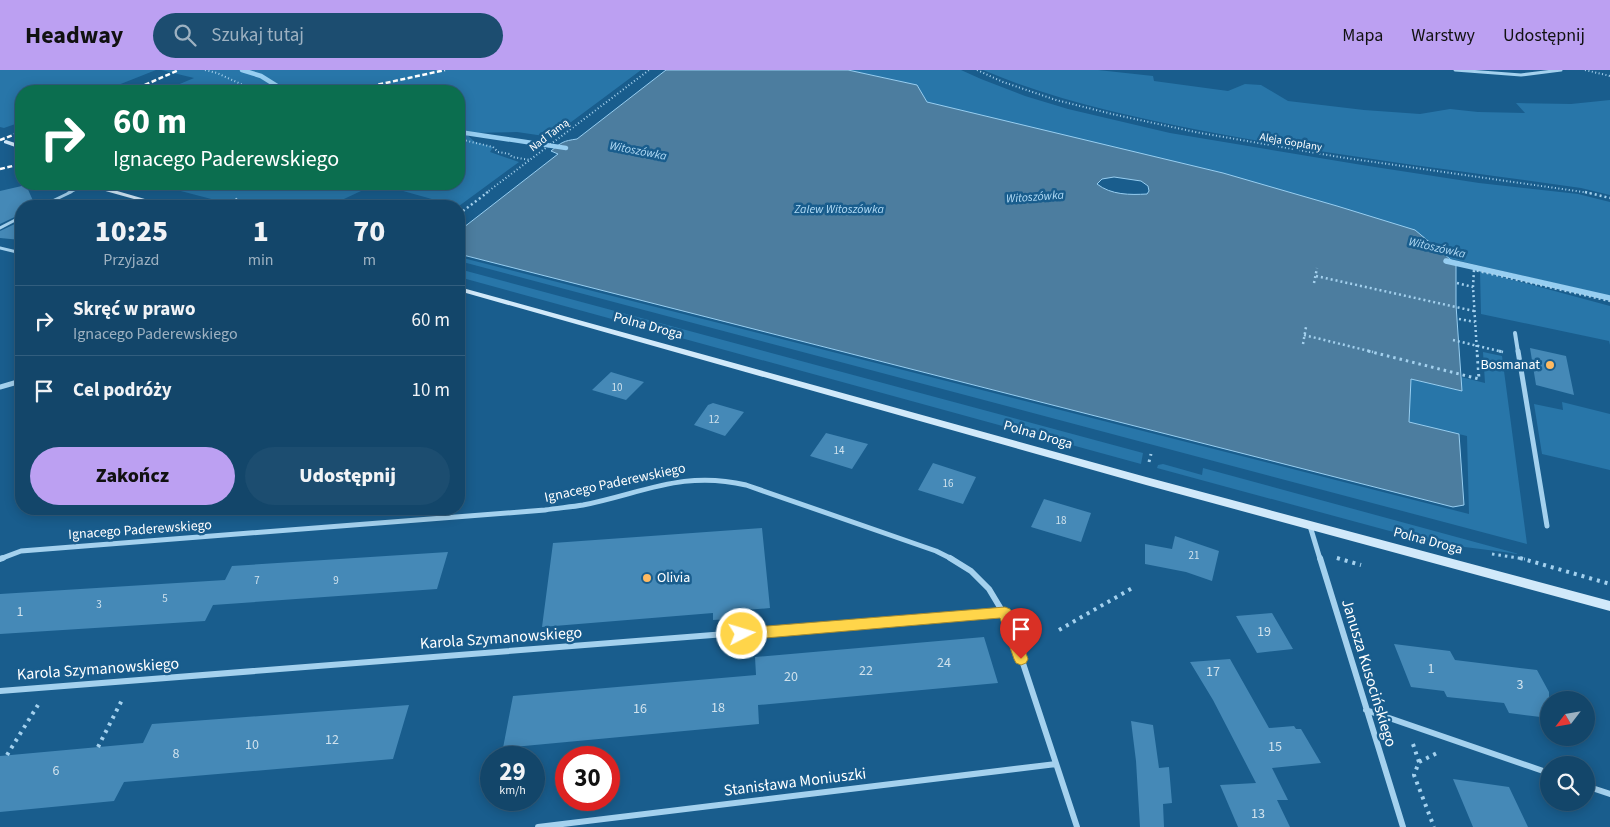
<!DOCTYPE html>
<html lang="pl">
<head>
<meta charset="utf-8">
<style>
  body { margin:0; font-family:"Source Sans 3",sans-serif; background:#1c4d70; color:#f1f3f6; height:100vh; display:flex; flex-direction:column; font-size:19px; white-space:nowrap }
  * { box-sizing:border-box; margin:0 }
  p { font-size:16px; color:#9db1c1 }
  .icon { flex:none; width:28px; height:28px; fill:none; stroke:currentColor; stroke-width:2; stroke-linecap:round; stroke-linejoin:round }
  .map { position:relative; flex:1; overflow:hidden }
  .panel { position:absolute; left:15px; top:130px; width:450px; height:315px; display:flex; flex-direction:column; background:#13466a; border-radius:20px; box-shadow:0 2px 12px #0003,0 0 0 1px #325e7e }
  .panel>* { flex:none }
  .guide { position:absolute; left:15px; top:15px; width:450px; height:105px; border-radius:20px; box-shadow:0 2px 12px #0003,0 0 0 1px #325e7e; background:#0b6e4f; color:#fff; overflow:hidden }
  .needle { width:32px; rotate:239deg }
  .controls { position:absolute; left:1540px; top:621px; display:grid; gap:10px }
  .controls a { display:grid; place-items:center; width:55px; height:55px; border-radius:50%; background:#13466a; box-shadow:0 2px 12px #0003,0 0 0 1px #325e7e; font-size:25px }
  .speed { position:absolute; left:480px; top:676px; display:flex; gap:10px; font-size:25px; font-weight:700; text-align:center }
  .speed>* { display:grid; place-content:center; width:65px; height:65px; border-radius:50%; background:#13466a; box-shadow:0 2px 12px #0003,0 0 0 1px #325e7e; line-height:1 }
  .speed small { font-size:12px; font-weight:400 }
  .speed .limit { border:8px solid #d22; background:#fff; color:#111 }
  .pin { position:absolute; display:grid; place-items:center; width:42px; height:42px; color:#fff; margin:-51px -21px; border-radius:50% 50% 50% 0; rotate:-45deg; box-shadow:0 0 5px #0007 }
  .pin .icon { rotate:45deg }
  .me { position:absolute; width:55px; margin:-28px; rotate:85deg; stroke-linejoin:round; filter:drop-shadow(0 0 4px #0008) }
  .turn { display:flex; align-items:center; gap:18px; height:105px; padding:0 15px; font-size:22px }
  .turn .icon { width:65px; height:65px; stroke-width:2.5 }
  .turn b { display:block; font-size:35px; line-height:42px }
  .eta { display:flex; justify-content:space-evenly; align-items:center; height:85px; text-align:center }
  .eta b { font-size:30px; font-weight:800; line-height:35px }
  .button { display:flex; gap:10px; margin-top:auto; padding:10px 15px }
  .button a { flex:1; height:58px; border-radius:30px; background:#bca0f2; color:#111; font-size:20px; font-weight:800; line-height:58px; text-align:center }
  .button a+a { background:#1c4d70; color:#f1f3f6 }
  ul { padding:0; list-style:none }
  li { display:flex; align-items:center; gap:15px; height:70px; padding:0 15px; border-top:1px solid #325e7e }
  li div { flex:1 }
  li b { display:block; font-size:19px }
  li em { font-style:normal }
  header { display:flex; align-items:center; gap:30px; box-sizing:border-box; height:70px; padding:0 25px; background:#bca0f2; color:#111 }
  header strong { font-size:24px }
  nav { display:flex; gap:28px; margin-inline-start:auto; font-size:18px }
  .search { width:350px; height:45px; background:#1c4d70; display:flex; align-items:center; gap:12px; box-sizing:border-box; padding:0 18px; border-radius:28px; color:#9db1c1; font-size:19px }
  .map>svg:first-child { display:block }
  .green { fill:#2876a9 }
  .water { fill:#4c7d9f; stroke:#97cef1; fill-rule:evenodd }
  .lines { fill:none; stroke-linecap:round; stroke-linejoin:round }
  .stream-far1 { stroke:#97cef1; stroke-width:4.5 }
  .stream { stroke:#97cef1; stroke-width:5.5 }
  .building { fill:#4589b7 }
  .path-far3 { stroke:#a4d1ee; stroke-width:2; stroke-dasharray:1 2.5; stroke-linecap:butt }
  .path-far2 { stroke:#a4d1ee; stroke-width:2.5; stroke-dasharray:2 3; stroke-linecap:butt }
  .path-far1 { stroke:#a4d1ee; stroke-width:3; stroke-dasharray:2.5 4; stroke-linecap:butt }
  .path { stroke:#a4d1ee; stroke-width:4; stroke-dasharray:3 5; stroke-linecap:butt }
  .lane-far1 { stroke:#a4d1ee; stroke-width:2.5 }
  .lane { stroke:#a4d1ee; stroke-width:3 }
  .street-far3 { stroke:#a4d1ee; stroke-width:3 }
  .street-far2 { stroke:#a4d1ee; stroke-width:4 }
  .street-far1 { stroke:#a4d1ee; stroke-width:5 }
  .street { stroke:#a4d1ee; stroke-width:6 }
  .secondary { fill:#d1e9fa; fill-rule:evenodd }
  .rail { stroke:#fff; stroke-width:2.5; stroke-dasharray:5 2.5; stroke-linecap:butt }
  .route { fill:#ffd54a; stroke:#a68a30 }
  .poi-dot { fill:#ffba61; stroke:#195d8d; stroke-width:2 }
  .labels { text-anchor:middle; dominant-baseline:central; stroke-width:5; stroke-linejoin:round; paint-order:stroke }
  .far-street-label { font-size:11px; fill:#fff; stroke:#195d8d }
  .number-label { font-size:11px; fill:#d0e2ed }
  .far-water-label { font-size:12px; font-style:italic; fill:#b0daf5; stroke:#195d8d }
  .street-label { font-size:14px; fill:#fff; stroke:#195d8d }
  .poi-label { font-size:14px; fill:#fff; stroke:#195d8d; text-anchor:end }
  .near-number-label { font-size:14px; fill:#d0e2ed }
  .near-street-label { font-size:16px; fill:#fff; stroke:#195d8d }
</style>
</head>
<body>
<header>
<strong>Headway</strong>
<div class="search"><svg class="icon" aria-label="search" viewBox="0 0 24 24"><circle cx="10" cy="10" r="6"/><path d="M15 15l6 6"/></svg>Szukaj tutaj</div>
<nav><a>Mapa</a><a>Warstwy</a><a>Udostępnij</a></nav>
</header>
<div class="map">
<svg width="1610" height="757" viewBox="0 0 1610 757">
  <rect width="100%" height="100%" fill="#195d8d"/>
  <path class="green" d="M0,0H156L103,21H21V52L4,58L0,57Z
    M161,0H641L551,67L517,62L465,63L475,72L493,77L490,82L519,92L459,136H442L446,133L378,114H459V21H163L194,8Z
    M848,0H961L981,9L1025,26L1068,39L1170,63L1362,95L1479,113L1578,124L1610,132V226L1451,189L1456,194L927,32L917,15Z
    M983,0H1098L1153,6L1154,11L1228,21L1245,14L1261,15L1288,31L1364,40L1420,44L1450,39L1478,42L1525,43L1516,33L1571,34L1610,30V125L1581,118C1455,100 1329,85 1204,61C1128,46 1054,30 983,0Z
    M154,114H376L329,136H238Z
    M459,187L1469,444L1467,366L1409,352L1411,309L1461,321V307L1485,313L1483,282L1502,286L1527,474L459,191Z
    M459,199L1143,383L1141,394L459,207Z
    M1480,201L1610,236V275L1609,271L1481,244Z
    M1562,332L1610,344V400L1542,384L1534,334L1563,340Z
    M1163,394L1202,405L1203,398L1519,484L1434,473L1157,398L1158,395Z"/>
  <path class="water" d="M666,0H848L917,15L927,32L1223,103L1337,136L1415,160L1456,194V235L1462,321L1411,309L1409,352L1459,364L1464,435L1453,437L459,184V161L558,84L551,81C562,72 563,71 577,69ZM1114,107L1141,111L1148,116L1149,121L1147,124C1130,125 1111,125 1097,114L1102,109Z"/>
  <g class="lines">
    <path class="stream-far1" d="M242,0L261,6L285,21
      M459,62L566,78"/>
    <path class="stream" d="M1446,191L1610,228"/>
  </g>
  <path class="building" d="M26,115L34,133L28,136H21V144L0,154V121Z
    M21,151V170L0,168V161Z
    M1530,278L1566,286L1574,325L1536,315Z
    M611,302L644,312L626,330L592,320Z
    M713,333L744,342L725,366L694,355L708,335Z
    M826,363L868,374L852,399L810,386Z
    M933,393L976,407L963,434L918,420Z
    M1044,429L1091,443L1081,472L1031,457Z
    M762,458L770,538L733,541L731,549L713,550V543L542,557L553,473Z
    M1175,466L1219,481L1212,511L1186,502L1145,494V474L1172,479Z
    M448,482L437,519L213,535L205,551L0,564V524L225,510L232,496Z
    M1272,543L1293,579L1257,583L1236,546Z
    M984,567L998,613L758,635L759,654L503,678L513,626L756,605L755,587Z
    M1394,574L1450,581L1455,590L1537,600L1549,622V648L1509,643L1504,633L1447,627L1444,621L1411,617Z
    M1230,589L1269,658L1294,656L1296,659H1301L1321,693L1272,698L1288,730H1277L1290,757H1238L1220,715L1256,713L1213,630L1190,592Z
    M409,635L393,689L124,712L114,731L0,742V686L143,673L152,654Z
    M1131,651L1153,655L1159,698L1169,697L1172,733L1163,734L1164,757H1140L1136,691Z
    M1453,709L1509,717L1528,757H1473Z"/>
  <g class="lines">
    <path class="path-far3" d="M205,0L217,3L256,21
      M977,0L1003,12L1056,30L1112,44L1195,62L1339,87L1590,123
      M1585,0L1610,6
      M459,69L493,77L498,82L510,84L512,87L530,90
      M486,123L649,0"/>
    <path class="path-far2" d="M1585,122L1610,128
      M181,131L199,136
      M222,136L239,128
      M459,144L488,122
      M1316,206L1474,241
      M1314,213L1317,198
      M1457,213L1473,217
      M1459,249L1475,252
      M1304,265L1373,282
      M1453,270L1503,282
      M1303,274L1306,257
      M1477,282L1473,217L1474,200L1610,231"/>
    <path class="path-far1" d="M1368,281L1479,309L1477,281
      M1499,281L1503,282
      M1149,392L1151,384
      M1492,484L1525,489
      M1337,488L1341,489"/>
    <path class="path" d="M1337,488L1361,495
      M1520,488L1610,514
      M1059,560L1134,517
      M1413,674L1419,692L1414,705L1434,757
      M98,677L123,628
      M7,685L38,635
      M1419,692L1439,682"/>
    <path class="lane-far1" d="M68,123L87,114"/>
    <path class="lane" d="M42,136L71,122
      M0,158L21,147
      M0,178L21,183"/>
    <path class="street-far3" d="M1455,0L1521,5L1561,0"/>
    <path class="street-far2" d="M1515,263L1518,282"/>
    <path class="street-far1" d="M1518,281L1547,456
      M0,317L21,311
      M1310,456L1320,489
      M0,489L21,481L545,440C558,438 571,437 583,435C643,423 683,400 746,415L936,481L952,489"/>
    <path class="street" d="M950,488L971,501L989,519L1010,554L1077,757
      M1320,488L1403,757
      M0,489L3,488
      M0,621L1005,542
      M1366,640L1549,703
      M1586,716L1610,724
      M538,757L1056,694"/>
    <path class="secondary" d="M6,70L21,75V79L4,73V71Z
      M83,114H93L169,136H159L84,115Z
      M459,217L1146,407L1610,531V541L1146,415L459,221Z"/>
    <path class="rail" d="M131,21L179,0
      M349,21L445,0
      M0,70L21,62
      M0,99L21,94"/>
  </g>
  <path class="route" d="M1005,537L1010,539L1012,542L1028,589L1026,593L1021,595L1016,593L1014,589L1000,548L742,570L737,568L734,564L737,560L742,558Z"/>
  <g class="poi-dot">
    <circle cx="1550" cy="295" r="5"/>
    <circle cx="647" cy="508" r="5"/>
  </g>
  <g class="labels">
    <g class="far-street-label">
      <text transform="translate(549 65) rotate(-37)">Nad Tamą</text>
      <text transform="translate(1291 72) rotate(10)">Aleja Goplany</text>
    </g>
    <g class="number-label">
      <text x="617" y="317">10</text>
      <text x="714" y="349">12</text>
      <text x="839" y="380">14</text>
      <text x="948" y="413">16</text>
      <text x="1061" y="450">18</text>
      <text x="1194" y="485">21</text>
      <text x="257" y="510">7</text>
      <text x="336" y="510">9</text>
      <text x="165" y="528">5</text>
      <text x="99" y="534">3</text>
    </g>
    <g class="far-water-label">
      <text transform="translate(638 81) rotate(11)">Witoszówka</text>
      <text transform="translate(1035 127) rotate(-4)">Witoszówka</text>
      <text x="839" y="139">Zalew Witoszówka</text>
      <text transform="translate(1437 178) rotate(13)">Witoszówka</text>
    </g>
    <g class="street-label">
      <text transform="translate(648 256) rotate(15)">Polna Droga</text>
      <text transform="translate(1038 365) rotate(16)">Polna Droga</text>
      <text transform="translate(615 413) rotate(-12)">Ignacego Paderewskiego</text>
      <text transform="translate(140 460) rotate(-4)">Ignacego Paderewskiego</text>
      <text transform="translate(1428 471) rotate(15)">Polna Droga</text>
    </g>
    <g class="poi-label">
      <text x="1540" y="295">Bosmanat</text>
      <text x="657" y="508" text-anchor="start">Olivia</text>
    </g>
    <g class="near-number-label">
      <text x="20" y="542">1</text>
      <text x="1264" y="562">19</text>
      <text x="944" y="593">24</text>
      <text x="1431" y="599">1</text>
      <text x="866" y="601">22</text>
      <text x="1213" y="602">17</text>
      <text x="791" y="607">20</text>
      <text x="1520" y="615">3</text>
      <text x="718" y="638">18</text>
      <text x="640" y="639">16</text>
      <text x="332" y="670">12</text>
      <text x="252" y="675">10</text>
      <text x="1275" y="677">15</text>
      <text x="176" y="684">8</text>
      <text x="56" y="701">6</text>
      <text x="1258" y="744">13</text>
    </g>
    <g class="near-street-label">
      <text transform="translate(501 568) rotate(-4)">Karola Szymanowskiego</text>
      <text transform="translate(98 599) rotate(-4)">Karola Szymanowskiego</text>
      <text transform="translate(1369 603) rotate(73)">Janusza Kusocińskiego</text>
      <text transform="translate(795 712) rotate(-7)">Stanisława Moniuszki</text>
    </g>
  </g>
</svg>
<div class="controls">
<a><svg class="needle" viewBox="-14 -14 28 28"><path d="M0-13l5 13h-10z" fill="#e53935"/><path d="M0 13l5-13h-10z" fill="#9db1c1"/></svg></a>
<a><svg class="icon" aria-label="search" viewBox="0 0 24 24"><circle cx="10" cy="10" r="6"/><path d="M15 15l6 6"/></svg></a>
</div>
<div class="speed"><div>29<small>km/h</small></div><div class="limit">30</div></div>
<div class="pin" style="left:1021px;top:589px;background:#d93025"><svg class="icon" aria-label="arrive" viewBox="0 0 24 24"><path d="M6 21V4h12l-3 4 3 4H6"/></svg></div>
<svg class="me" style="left:742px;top:564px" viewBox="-20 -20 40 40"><circle r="17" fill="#ffd54a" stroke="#fff" stroke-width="3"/><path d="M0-11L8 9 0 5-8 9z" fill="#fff"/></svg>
<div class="guide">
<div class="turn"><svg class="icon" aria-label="right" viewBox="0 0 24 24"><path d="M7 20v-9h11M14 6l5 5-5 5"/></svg><div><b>60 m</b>Ignacego Paderewskiego</div></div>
</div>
<section class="panel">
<div class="eta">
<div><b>10:25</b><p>Przyjazd</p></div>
<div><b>1</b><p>min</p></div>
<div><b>70</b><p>m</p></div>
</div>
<ul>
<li><svg class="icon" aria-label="right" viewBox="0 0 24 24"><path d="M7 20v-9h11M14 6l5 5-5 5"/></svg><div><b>Skręć w prawo</b><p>Ignacego Paderewskiego</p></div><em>60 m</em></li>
<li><svg class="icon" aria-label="arrive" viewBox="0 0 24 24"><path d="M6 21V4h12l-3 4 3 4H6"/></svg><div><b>Cel podróży</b></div><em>10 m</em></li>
</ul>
<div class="button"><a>Zakończ</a><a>Udostępnij</a></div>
</section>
</div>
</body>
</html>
